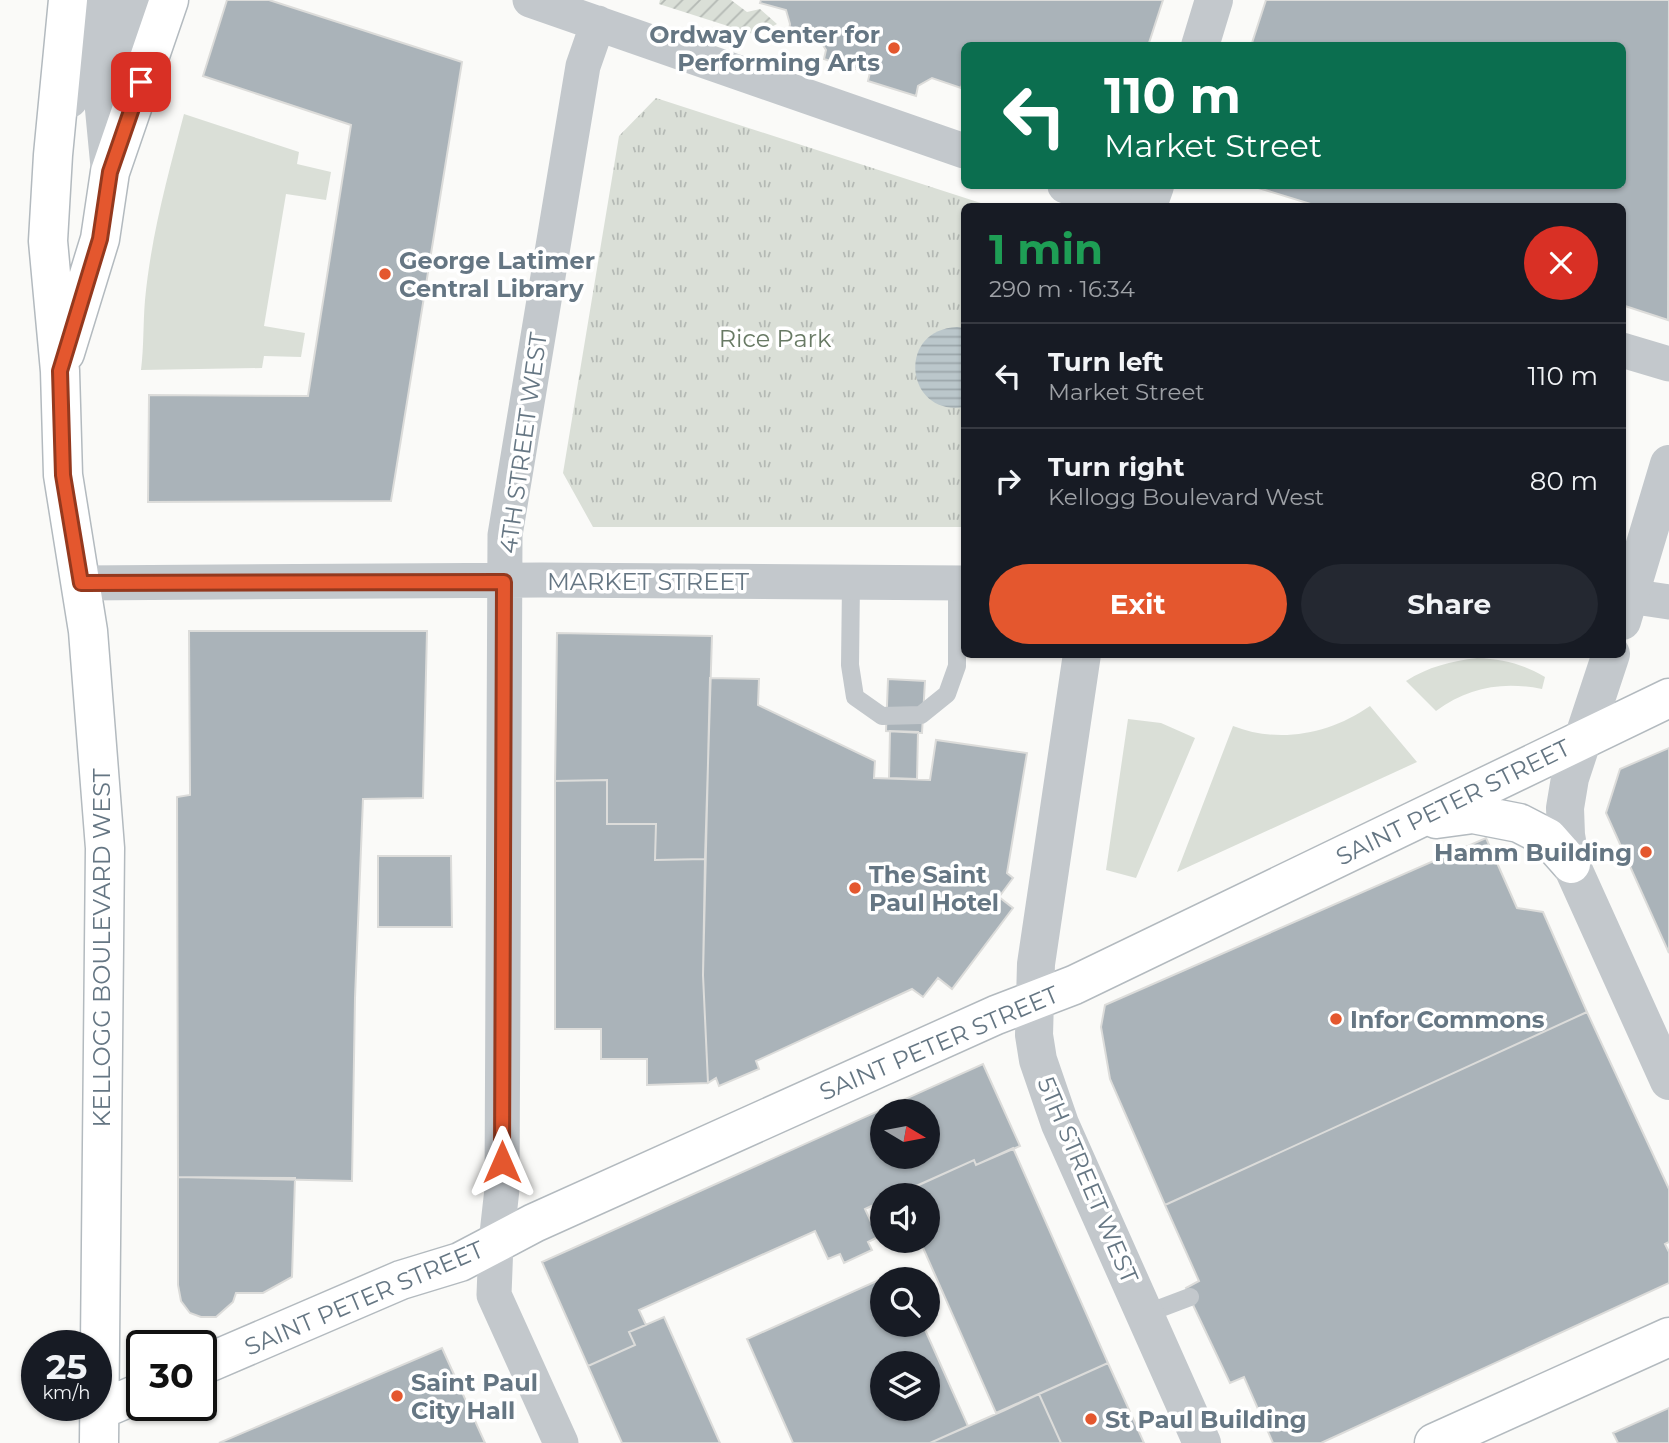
<!DOCTYPE html>
<html lang="en">
<head>
<meta charset="utf-8">
<style>
  body { margin:0; font-family:Montserrat,sans-serif; background:#242831; color:#f1f3f6; height:100vh; display:flex; flex-direction:column; font-size:26px; white-space:nowrap }
  * { box-sizing:border-box; margin:0 }
  p { font-size:23px; color:#9ea1a6 }
  .icon { flex:none; width:38px; height:38px; fill:none; stroke:currentColor; stroke-width:2; stroke-linecap:round; stroke-linejoin:round }
  .map { position:relative; flex:1; overflow:hidden }
  .side { position:absolute; left:961px; top:203px; width:665px; height:455px; display:flex; flex-direction:column; background:#171b24; border-radius:10px; box-shadow:0 2px 5px #0004 }
  .side>* { flex:none }
  .banner { position:absolute; left:961px; top:42px; width:665px; height:147px; border-radius:10px; box-shadow:0 2px 5px #0004; background:#0b6e4f; color:#fff; overflow:hidden }
  .needle { width:46px; rotate:100deg }
  .controls { position:absolute; left:870px; top:1099px; display:grid; gap:14px }
  .controls a { display:grid; place-items:center; width:70px; height:70px; border-radius:50%; background:#171b24; box-shadow:0 2px 5px #0004; font-size:35px }
  .speed { position:absolute; left:21px; top:1330px; display:flex; gap:14px; font-size:35px; font-weight:700; text-align:center }
  .speed>* { display:grid; place-content:center; width:91px; height:91px; border-radius:50%; background:#171b24; box-shadow:0 2px 5px #0004; line-height:1 }
  .speed small { font-size:18px; font-weight:400 }
  .speed .limit { border:4px solid #111; border-radius:10px; background:#fff; color:#111 }
  .pin { position:absolute; display:grid; place-items:center; width:60px; height:60px; color:#fff; margin:-30px; border-radius:14px; box-shadow:0 4px 10px #0006 }
  .me { position:absolute; width:77px; margin:-38px; rotate:0deg; stroke-linejoin:round; filter:drop-shadow(0 0 5px #0008) }
  .turn { display:flex; align-items:center; gap:24px; height:147px; padding:0 28px; font-size:32px }
  .turn .icon { width:91px; height:91px; stroke-width:2.5 }
  .turn b { display:block; font-size:49px; line-height:60px }
  .round { display:grid; place-items:center; flex:none; width:74px; height:74px; border-radius:37px; background:#242831 }
  .overview { display:flex; align-items:center; justify-content:space-between; height:119px; padding:0 28px }
  h1 { font-size:42px; font-weight:700; line-height:52px; color:#1e9e55 }
  .primary-button { display:flex; gap:14px; margin-top:auto; padding:14px 28px }
  .primary-button a { flex:1; height:80px; border-radius:42px; background:#e4572e; color:#fff; font-size:28px; font-weight:700; line-height:80px; text-align:center }
  .primary-button a+a { background:#242831; color:#f1f3f6 }
  ul { padding:0; list-style:none }
  li { display:flex; align-items:center; gap:21px; height:105px; padding:0 28px; border-top:2px solid #363941 }
  li div { flex:1 }
  li b { display:block; font-size:26px }
  li em { font-style:normal }
  .map>svg:first-child { display:block }
  .grass { fill:#dadfd7 }
  .park { fill:url(#park-tufts) }
  .garden { fill:url(#garden-furrows) }
  .water { fill:url(#water-rules) }
  .building { fill:#aab3b9; stroke:#dcdcda; stroke-width:2; fill-rule:evenodd }
  .lines { fill:none; stroke-linecap:round; stroke-linejoin:round }
  .secondary-casing { stroke:#b3babf; stroke-width:41 }
  .service { stroke:#c3c8cc; stroke-width:18 }
  .minor { stroke:#c3c8cc; stroke-width:35 }
  .tertiary { stroke:#c3c8cc; stroke-width:38 }
  .secondary { stroke:#fff; stroke-width:38 }
  .route-casing { stroke:#94391e; stroke-width:18 }
  .route { stroke:#e4572e; stroke-width:12 }
  .poi-dot { fill:#e4572e; stroke:#fff; stroke-width:2.5 }
  .labels { text-anchor:middle; dominant-baseline:central; stroke-width:7; stroke-linejoin:round; paint-order:stroke }
  .poi-label { font-size:24px; font-weight:bold; fill:#657683; stroke:#fff; text-anchor:start }
  .park-label { font-size:24px; fill:#687a64; stroke:#fff }
  .street-label { font-size:24px; fill:#657683; stroke:#fff }
</style>
</head>
<body>
<div class="map">
<svg width="1669" height="1443" viewBox="0 0 1669 1443">
  <defs>
    <pattern id="park-tufts" width="24" height="20" patternUnits="userSpaceOnUse" patternTransform="scale(1.75)"><rect width="24" height="20" fill="#dadfd7"/><path d="M3 7l-1-3M5 7V3M7 7l1-3M15 17l-1-3M17 17v-4M19 17l1-3" fill="none" stroke="#b4b9b4"/></pattern>
    <pattern id="garden-furrows" width="10" height="10" patternUnits="userSpaceOnUse" patternTransform="scale(1.75)"><rect width="10" height="10" fill="#dadfd7"/><path d="M-1 1l2-2M0 10L10 0M9 11l2-2" fill="none" stroke="#b4b9b4"/></pattern>
    <pattern id="water-rules" width="6" height="5" patternUnits="userSpaceOnUse" patternTransform="scale(1.75)"><rect width="6" height="5" fill="#bbc7cb"/><path d="M0 2.5h6" fill="none" stroke="#9ca6aa"/></pattern>
  </defs>
  <rect width="100%" height="100%" fill="#fafaf8"/>
  <path class="grass" d="M184,114L299,152L297,164L331,172L326,200L286,194L264,326L305,333L301,357L264,356L262,368L141,370C144,347 143,323 145,300C151,236 168,175 184,114Z
    M1477,658C1503,659 1523,664 1545,677L1542,689C1503,681 1468,687 1436,711L1406,681C1428,667 1451,661 1477,658Z
    M1370,706L1417,762L1177,872L1233,726C1279,744 1330,734 1370,706Z
    M1128,719L1161,723L1195,738L1136,878L1106,870Z"/>
  <path class="park" d="M656,98L990,206H964V527H593L563,473L619,136Z"/>
  <path class="garden" d="M660,0H731L747,12L760,9L777,24L756,35L659,4Z"/>
  <path class="water" d="M957,327L964,328V407C906,417 895,330 957,327Z"/>
  <path class="building" d="M227,0H269L462,62L391,501L148,502L149,395L308,396L351,125L203,76Z
    M761,0H1163L1148,46H964V78L961,88L932,78L918,86L916,96L868,81L871,68L861,65L859,70L824,59L826,50L819,39L789,31L790,24L786,10L760,3Z
    M1266,0H1669L1668,320L1622,305V206H1317L1252,186H1622V46H1251Z
    M189,631H427L423,798L363,799L355,998L352,1181L178,1177L177,797L190,795Z
    M557,633L712,636L705,859L655,860L656,824H607V780L555,781Z
    M710,678L759,679L758,705L875,761L874,778L930,780L936,740L1027,753L1007,873L1013,878L999,897L1013,908L952,989L938,978L923,997L912,989L756,1061L759,1069L719,1086L716,1078L708,1083L703,975Z
    M888,679L925,681L922,733L886,731Z
    M890,731L918,732L917,779L889,778Z
    M1669,748V953L1606,813L1620,769Z
    M607,780V824H656L655,860L705,859L703,975L708,1083L647,1085V1059H601V1029H555V781Z
    M1486,838L1517,908L1543,912L1587,1012L1165,1205L1110,1079L1101,1027L1105,1005Z
    M378,856H451L452,927H378Z
    M1587,1012L1669,1189V1242L1665,1244L1669,1252V1283L1321,1443H1273L1244,1377L1230,1383L1194,1307L1186,1288L1199,1281L1165,1205Z
    M983,1064L1020,1146L976,1165L974,1160L896,1195H882V1201L865,1209L878,1237L868,1242L872,1250L844,1263L840,1254L828,1259L815,1231L639,1310L646,1325L629,1332L635,1345L588,1366L542,1262ZM882,1111H928V1157H882Z
    M1013,1148L1108,1363L996,1413L920,1241H928V1195L899,1194L974,1160L976,1165Z
    M178,1177L295,1178L292,1277L263,1293H236L233,1302L216,1317H201L190,1313L181,1301L178,1285Z
    M899,1271L903,1279H882V1325H923L968,1426L930,1443H793L747,1339ZM882,1363H928V1409H882Z
    M664,1317L720,1443H622L588,1366L635,1345L629,1332Z
    M442,1348L485,1443H219Z
    M1108,1363L1144,1443H1061L1039,1394Z
    M1039,1394L1061,1443H930L1005,1410Z
    M1669,1408V1443H1618L1613,1433Z"/>
  <g class="lines">
    <g class="secondary-casing">
      <path id="secondary" d="M68,0L53,155L48,241L60,371L63,475L88,631L105,848L99,1443
        M65,353L100,239L110,172L169,0
        M1436,819L1473,814L1519,823L1548,838L1571,864
        M201,1366L401,1280L460,1262L534,1223L996,1015L1074,985L1669,698
        M100,1410L142,1392
        M1434,1443L1669,1337"/>
    </g>
    <path class="service" d="M851,583L850,665L855,697L882,716L921,715L947,694L957,666V583
      M1145,1314L1190,1297"/>
    <path class="minor" d="M530,0L964,151
      M1065,186L1137,206
      M1622,350L1669,364
      M81,583L541,580L964,583
      M1622,595L1669,602
      M561,1443L494,1295L496,1243L502,1189L505,535L583,66L598,23"/>
    <path class="tertiary" d="M1200,46L1214,0
      M69,99L98,0
      M110,172L103,99L135,0
      M1148,206L1155,186
      M1622,621L1669,464
      M1082,654L1036,964L1034,1035L1038,1060L1060,1124L1202,1443
      M1611,654L1570,778L1565,808L1566,835L1571,864L1669,1081"/>
    <use href="#secondary" class="secondary"/>
  </g>
  <g class="lines">
    <g class="route-casing">
      <path id="route" d="M141,82L110,172L100,239L60,371L63,475L81,583L504,582L502,1162"/>
    </g>
    <use href="#route" class="route"/>
  </g>
  <g class="poi-dot">
    <circle cx="894" cy="48" r="7"/>
    <circle cx="385" cy="274" r="7"/>
    <circle cx="1646" cy="852" r="7"/>
    <circle cx="855" cy="888" r="7"/>
    <circle cx="1336" cy="1019" r="7"/>
    <circle cx="397" cy="1396" r="7"/>
    <circle cx="1091" cy="1419" r="7"/>
  </g>
  <g class="labels">
    <g class="poi-label">
      <text x="880" y="34" text-anchor="end">Ordway Center for<tspan x="880" dy="28">Performing Arts</tspan></text>
      <text x="399" y="260">George Latimer<tspan x="399" dy="28">Central Library</tspan></text>
      <text x="1632" y="852" text-anchor="end">Hamm Building</text>
      <text x="869" y="874">The Saint<tspan x="869" dy="28">Paul Hotel</tspan></text>
      <text x="1350" y="1019">Infor Commons</text>
      <text x="411" y="1382">Saint Paul<tspan x="411" dy="28">City Hall</tspan></text>
      <text x="1105" y="1419">St Paul Building</text>
    </g>
    <g class="park-label">
      <text x="775" y="338">Rice Park</text>
    </g>
    <g class="street-label">
      <text transform="translate(523 443) rotate(-82)">4TH STREET WEST</text>
      <text x="648" y="581">MARKET STREET</text>
      <text transform="translate(1453 802) rotate(-26)">SAINT PETER STREET</text>
      <text transform="translate(101 948) rotate(-90)">KELLOGG BOULEVARD WEST</text>
      <text transform="translate(939 1043) rotate(-23)">SAINT PETER STREET</text>
      <text transform="translate(1088 1180) rotate(67)">5TH STREET WEST</text>
      <text transform="translate(364 1298) rotate(-23)">SAINT PETER STREET</text>
    </g>
  </g>
</svg>
<div class="controls">
<a><svg class="needle" viewBox="-14 -14 28 28"><path d="M0-13l5 13h-10z" fill="#e53935"/><path d="M0 13l5-13h-10z" fill="#9ea1a6"/></svg></a>
<a><svg class="icon" aria-label="sound" viewBox="0 0 24 24"><path d="M4 9h4l5-4v14l-5-4H4zM17 9q2 3 0 6"/></svg></a>
<a><svg class="icon" aria-label="search" viewBox="0 0 24 24"><circle cx="10" cy="10" r="6"/><path d="M15 15l6 6"/></svg></a>
<a><svg class="icon" aria-label="layers" viewBox="0 0 24 24"><path d="M12 4l9 5-9 5-9-5zM3 14l9 5 9-5"/></svg></a>
</div>
<div class="speed"><div>25<small>km/h</small></div><div class="limit">30</div></div>
<div class="pin" style="left:141px;top:82px;background:#d93025"><svg class="icon" aria-label="arrive" viewBox="0 0 24 24"><path d="M6 21V4h12l-3 4 3 4H6"/></svg></div>
<svg class="me" style="left:502px;top:1162px" viewBox="-20 -20 40 40"><path d="M0-17L14 15 0 8-14 15z" fill="#e4572e" stroke="#fff" stroke-width="4"/></svg>
<div class="banner">
<div class="turn"><svg class="icon" aria-label="left" viewBox="0 0 24 24"><path d="M17 20v-9H6M10 6l-5 5 5 5"/></svg><div><b>110 m</b>Market Street</div></div>
</div>
<section class="side">
<div class="overview"><div><h1>1 min</h1><p>290 m · 16:34</p></div><a class="round" style="background:#d93025;color:#fff"><svg class="icon" aria-label="close" viewBox="0 0 24 24"><path d="M6 6l12 12M18 6L6 18"/></svg></a></div>
<ul>
<li><svg class="icon" aria-label="left" viewBox="0 0 24 24"><path d="M17 20v-9H6M10 6l-5 5 5 5"/></svg><div><b>Turn left</b><p>Market Street</p></div><em>110 m</em></li>
<li><svg class="icon" aria-label="right" viewBox="0 0 24 24"><path d="M7 20v-9h11M14 6l5 5-5 5"/></svg><div><b>Turn right</b><p>Kellogg Boulevard West</p></div><em>80 m</em></li>
</ul>
<div class="primary-button"><a>Exit</a><a>Share</a></div>
</section>
</div>
</body>
</html>
